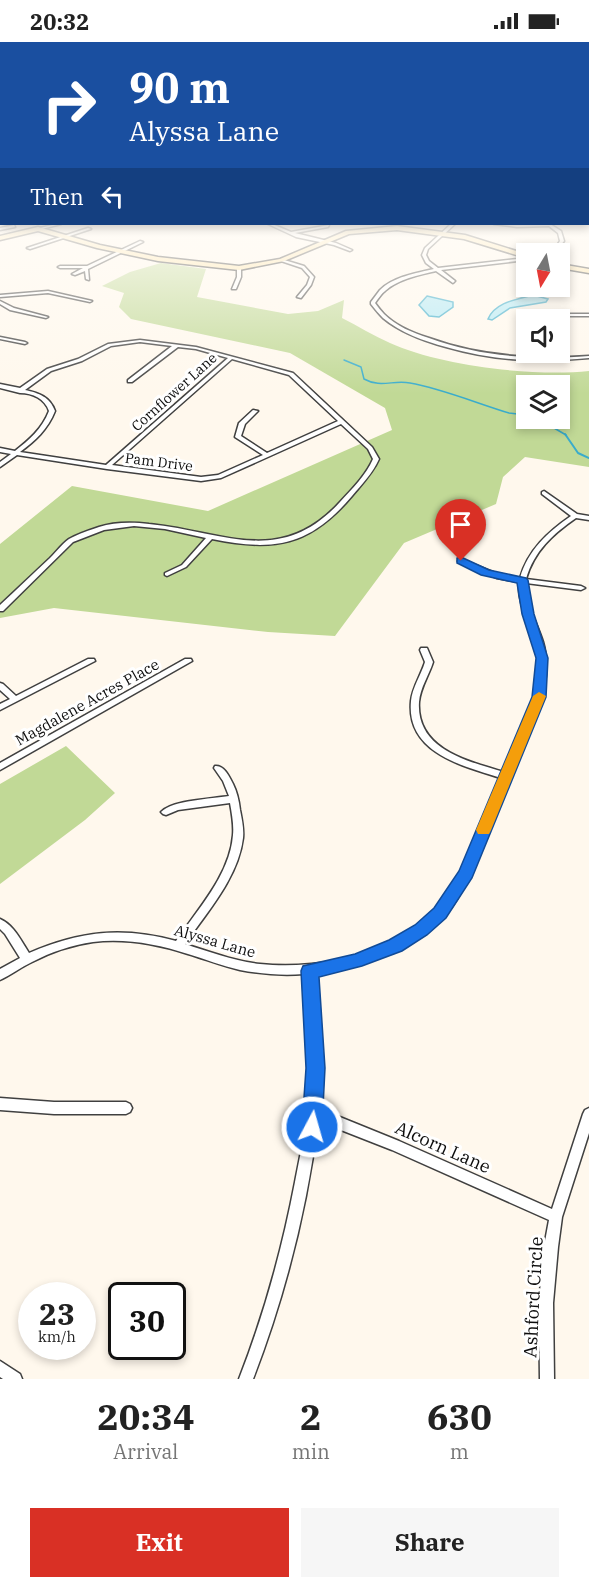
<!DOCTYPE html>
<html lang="en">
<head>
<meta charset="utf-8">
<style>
  body { margin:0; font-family:"IBM Plex Serif",serif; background:#f6f6f6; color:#222; height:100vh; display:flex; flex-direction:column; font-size:22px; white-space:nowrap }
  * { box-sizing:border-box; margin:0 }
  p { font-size:20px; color:#767676 }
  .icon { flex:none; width:33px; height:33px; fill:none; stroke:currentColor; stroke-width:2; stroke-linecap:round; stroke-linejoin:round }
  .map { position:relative; height:1337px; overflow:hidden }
  .panel { display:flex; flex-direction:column; background:#fff; flex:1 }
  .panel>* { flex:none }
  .top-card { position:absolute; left:0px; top:0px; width:590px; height:183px; box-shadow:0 3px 9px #0003; background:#1a4fa0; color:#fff; overflow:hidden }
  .needle { width:39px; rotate:190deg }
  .controls { position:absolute; left:516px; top:201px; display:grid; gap:12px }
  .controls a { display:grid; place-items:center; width:54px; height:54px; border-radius:0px; background:#fff; box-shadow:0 3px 9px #0003; font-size:30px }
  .speed { position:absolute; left:18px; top:1240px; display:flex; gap:12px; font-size:30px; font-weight:700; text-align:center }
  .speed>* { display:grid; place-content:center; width:78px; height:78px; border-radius:50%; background:#fff; box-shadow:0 3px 9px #0003; line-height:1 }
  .speed small { font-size:15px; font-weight:400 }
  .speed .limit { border:3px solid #111; border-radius:9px; background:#fff; color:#111 }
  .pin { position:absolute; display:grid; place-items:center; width:51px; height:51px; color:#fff; margin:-62px -26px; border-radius:50% 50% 50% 0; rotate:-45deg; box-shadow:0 0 6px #0007 }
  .pin .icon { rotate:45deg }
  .me { position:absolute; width:66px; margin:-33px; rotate:6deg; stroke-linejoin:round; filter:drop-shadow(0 0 4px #0008) }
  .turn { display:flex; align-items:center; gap:21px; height:126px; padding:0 30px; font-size:27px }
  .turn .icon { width:78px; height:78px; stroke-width:2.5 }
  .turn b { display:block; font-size:42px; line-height:51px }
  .then { display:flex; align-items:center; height:57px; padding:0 30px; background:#0003; gap:12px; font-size:22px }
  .eta { display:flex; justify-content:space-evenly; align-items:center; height:102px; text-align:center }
  .eta b { font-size:36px; font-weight:700; line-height:42px }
  .action { display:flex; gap:12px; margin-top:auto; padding:12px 30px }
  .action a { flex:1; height:69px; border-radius:0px; background:#d93025; color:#fff; font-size:24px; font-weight:700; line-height:69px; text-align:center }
  .action a+a { background:#f6f6f6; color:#222 }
  .status { display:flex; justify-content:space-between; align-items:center; height:42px; padding:0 30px; background:#fff; direction:ltr }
  .status svg { height:16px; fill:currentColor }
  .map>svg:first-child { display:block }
  .forest { fill:#c1d996; fill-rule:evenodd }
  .water { fill:#b2e9f5; stroke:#3aaccb; stroke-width:1.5 }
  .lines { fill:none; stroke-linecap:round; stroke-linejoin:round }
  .stream-far1 { stroke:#3aaccb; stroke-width:1.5 }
  .stream { stroke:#3aaccb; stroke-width:2 }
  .street-casing { stroke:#404040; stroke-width:3 }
  .secondary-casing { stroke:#2f2f2f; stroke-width:3 }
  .street { fill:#fff; fill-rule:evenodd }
  .secondary { fill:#fee5a8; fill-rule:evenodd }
  .route { fill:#1a73e8; stroke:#114b97; stroke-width:1.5 }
  .slow { fill:#f59e0b }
  .labels { text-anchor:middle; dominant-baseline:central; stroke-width:6; stroke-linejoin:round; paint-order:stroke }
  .far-street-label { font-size:14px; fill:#0d0d0d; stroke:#fff }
  .street-label { font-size:15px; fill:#0d0d0d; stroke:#fff }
  .near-street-label { font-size:18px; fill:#0d0d0d; stroke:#fff }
</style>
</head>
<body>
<div class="status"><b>20:32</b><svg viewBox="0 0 49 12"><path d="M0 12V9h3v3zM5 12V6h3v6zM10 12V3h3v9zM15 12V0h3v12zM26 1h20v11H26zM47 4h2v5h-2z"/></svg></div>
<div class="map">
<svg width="589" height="1337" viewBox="0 0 589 1337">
  <rect width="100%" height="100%" fill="#fff8ed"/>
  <path class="forest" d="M161,221L206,227L197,255L288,272L318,269L344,258L342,276C358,284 374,294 390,301C441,324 534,335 589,329V425L525,415L503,435L496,462L404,501L335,594L268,590L54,566L0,576V502L72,444L208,469L392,388L385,366L290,311L131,277L119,265L124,251L102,244L130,230ZM526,344H560V376H526Z
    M66,704L115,751L85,778L0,842V742Z"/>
  <path class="water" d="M533,253L548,257L546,260L510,266L492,278L488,277C495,260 518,257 533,253Z
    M427,254L453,260V265L439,275L429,274L419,263Z"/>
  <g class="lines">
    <path class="stream-far1" d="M344,318L361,325L364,337C380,346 393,338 410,341C440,346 479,362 509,371L526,373
      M537,376L566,393"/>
    <path class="stream" d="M565,392L578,411L589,416"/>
    <g class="street-casing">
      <path id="street" d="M56,182H61L38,188L36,187Z
        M268,182H272L291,190L329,183L328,185L295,191L336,201L352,208L350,209L334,203L296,195Z
        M451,182H455L428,207L426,213L429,219L438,226L526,216V218L441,228L455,239L453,241L436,229C419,233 398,237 385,249C381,252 378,257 375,261C378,265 381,269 384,272C396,284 413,291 429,296C481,315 534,318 589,314V316C539,321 495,319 446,305C424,299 401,291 383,276C379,272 375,267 371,262V260C374,256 377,252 380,248C393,235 416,231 434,227L426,221L422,213L425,206Z
        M494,182L517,183L550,182L561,189L564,199C558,207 554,212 543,212L555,206L560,199L558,191L549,184L517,185Z
        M14,183L15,185L0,188V186Z
        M88,186L91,187L30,207L27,206Z
        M140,199L143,200L88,227L89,238L86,237L85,229L75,233L72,232L83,226H60L58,225L60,224H87Z
        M281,217L304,224L314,235L311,243L301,256L297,255L307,243L310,235L302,226L281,219Z
        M239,225L241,226V235L236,247H232L237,235V226Z
        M48,249L92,259L90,260L48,251L0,255V253Z
        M0,259L14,266L48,275L46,276L10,268L0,262Z
        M562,272H589V274H562L549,278H539Z
        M0,295L25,300L27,301L25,302L0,297Z
        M140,298L196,305L293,331L372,405L379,417C373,431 362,442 352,454C310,504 274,510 212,497L186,525L167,534L165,533V531L182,523L206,496L165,487L134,484L104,488L73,500L3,569H0V563C17,547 33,532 50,516C56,510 62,502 69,497C78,492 90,488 99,485C114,480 133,480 149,482C222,489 280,526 340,460C352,447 366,433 373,417L368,407L341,382L221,436L201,439L107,427L17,413L0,425V420L11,412L0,410V406L15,409C29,398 42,387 49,369C45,357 33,351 20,351L0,346V342L20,346L47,327L78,317L108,302ZM140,300L172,304L128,338V340H132L178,305L196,307L228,316L106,423L20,410C35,399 48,387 55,369C50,355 39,351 25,348L51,329L82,319L111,304ZM232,317L289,333L338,379L267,411L241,394L245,382L258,369L253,368L239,381L235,395L263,413L218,433L201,435L112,423Z
        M544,449L577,472L589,474V478L576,476C553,492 534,509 526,537L581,544L585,546L581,548L526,541C525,562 537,581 543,600C549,620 546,642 541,662L466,840C461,851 455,862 447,871C414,907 362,926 315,931C319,977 324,1022 320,1067L399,1099L552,1167L583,1072L585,1068L589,1066V1091L562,1175L558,1205L553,1261L554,1337H540L539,1261L544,1205L549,1178L392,1108L318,1079C307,1167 285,1254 253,1337H239C264,1273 282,1208 295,1140C300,1114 306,1087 308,1060C312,1017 308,975 304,932C283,934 261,932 240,928C222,924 205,917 188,912C157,902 125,896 93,900C72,903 51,910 32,920C21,925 11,933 0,938V927L20,916L5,892L0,887V877C14,883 21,899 29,911C79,889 123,884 176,899C197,868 230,833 233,793C234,783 232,772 230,761L178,768L166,773L163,772L161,770C173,758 211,757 229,754L223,739L214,726L215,724C224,723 229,734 233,742C237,750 239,759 240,768C242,778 244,787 243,796C238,836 207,870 185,902C210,910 234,919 260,922C324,929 412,909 449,853C460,836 467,817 474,799C483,778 492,757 501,736C463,724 406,711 411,659C412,646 421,633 425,620L420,608L421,606H427L433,620C429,633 420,646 419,660C416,707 467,719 504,730C520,692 546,650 537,607C532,584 517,563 519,540L497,536L458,519L459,518H463L500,533L520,536C528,508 548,490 571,474L542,452V450Z
        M88,617H94L95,619L0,668V662L10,657L0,648V641L3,642L16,654Z
        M185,617H191L192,619L0,728V721Z
        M0,1056L54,1060H126L130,1062L132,1066L130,1070L126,1072H54L0,1068Z
        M0,1319L20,1332L22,1337H3L0,1335Z"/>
    </g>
    <g class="secondary-casing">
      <path id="secondary" d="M397,184L465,193L526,212V216L464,197L397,188L349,192L284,219L239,228L158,219L97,206L38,189L0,198V194L38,185L100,203L158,215L239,224L280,217L346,189Z
        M560,222L589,227V231L560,226Z"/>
    </g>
    <use href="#street" class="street"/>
    <use href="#secondary" class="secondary"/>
  </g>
  <linearGradient id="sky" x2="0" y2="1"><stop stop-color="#92c9ed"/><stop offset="0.47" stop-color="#fffcf7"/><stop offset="1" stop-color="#fffcf7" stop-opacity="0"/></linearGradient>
  <rect width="589" height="352" fill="url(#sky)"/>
  <path class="route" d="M461,515L489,528L526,536L528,538L534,572L548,616L546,655L472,836L446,876L427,893L402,909L362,924L319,935L325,1026L322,1085L319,1092L312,1095L304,1092L302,1085L306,1026L301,929L303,924L355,912L389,898L415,883L434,866L459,829L532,655L536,616L522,572L517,541L481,533L457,521V516Z"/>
  <path class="slow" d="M539,650L546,654L491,788L489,792H478L476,788L533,654Z"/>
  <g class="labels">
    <g class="far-street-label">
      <text transform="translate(174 350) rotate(-42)">Cornflower Lane</text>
      <text transform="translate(159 420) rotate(7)">Pam Drive</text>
    </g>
    <g class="street-label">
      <text transform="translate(87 660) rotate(-29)">Magdalene Acres Place</text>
      <text transform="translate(215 899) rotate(16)">Alyssa Lane</text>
    </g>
    <g class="near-street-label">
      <text transform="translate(443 1105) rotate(24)">Alcorn Lane</text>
      <text transform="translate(533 1255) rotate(-87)">Ashford Circle</text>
    </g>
  </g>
</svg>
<div class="controls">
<a><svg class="needle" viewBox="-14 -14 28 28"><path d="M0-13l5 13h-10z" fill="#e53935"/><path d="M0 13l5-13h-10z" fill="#767676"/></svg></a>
<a><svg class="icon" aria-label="sound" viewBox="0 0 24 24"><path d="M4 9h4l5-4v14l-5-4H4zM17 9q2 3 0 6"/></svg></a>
<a><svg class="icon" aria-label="layers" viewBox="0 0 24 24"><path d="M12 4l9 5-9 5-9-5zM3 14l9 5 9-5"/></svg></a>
</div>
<div class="speed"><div>23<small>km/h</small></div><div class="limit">30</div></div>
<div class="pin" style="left:461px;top:519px;background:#d93025"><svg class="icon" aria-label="arrive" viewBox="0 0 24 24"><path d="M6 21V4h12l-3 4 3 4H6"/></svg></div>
<svg class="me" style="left:312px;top:1085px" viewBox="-20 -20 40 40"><circle r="17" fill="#1a73e8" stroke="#fff" stroke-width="3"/><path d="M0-11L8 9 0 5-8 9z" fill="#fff"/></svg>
<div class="top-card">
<div class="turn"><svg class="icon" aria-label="right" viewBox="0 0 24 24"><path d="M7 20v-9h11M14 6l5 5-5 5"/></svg><div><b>90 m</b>Alyssa Lane</div></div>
<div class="then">Then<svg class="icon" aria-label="left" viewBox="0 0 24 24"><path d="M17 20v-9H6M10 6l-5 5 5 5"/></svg></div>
</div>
</div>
<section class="panel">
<div class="eta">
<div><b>20:34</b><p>Arrival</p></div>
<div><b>2</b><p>min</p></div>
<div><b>630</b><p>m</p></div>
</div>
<div class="action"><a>Exit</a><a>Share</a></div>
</section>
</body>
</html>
